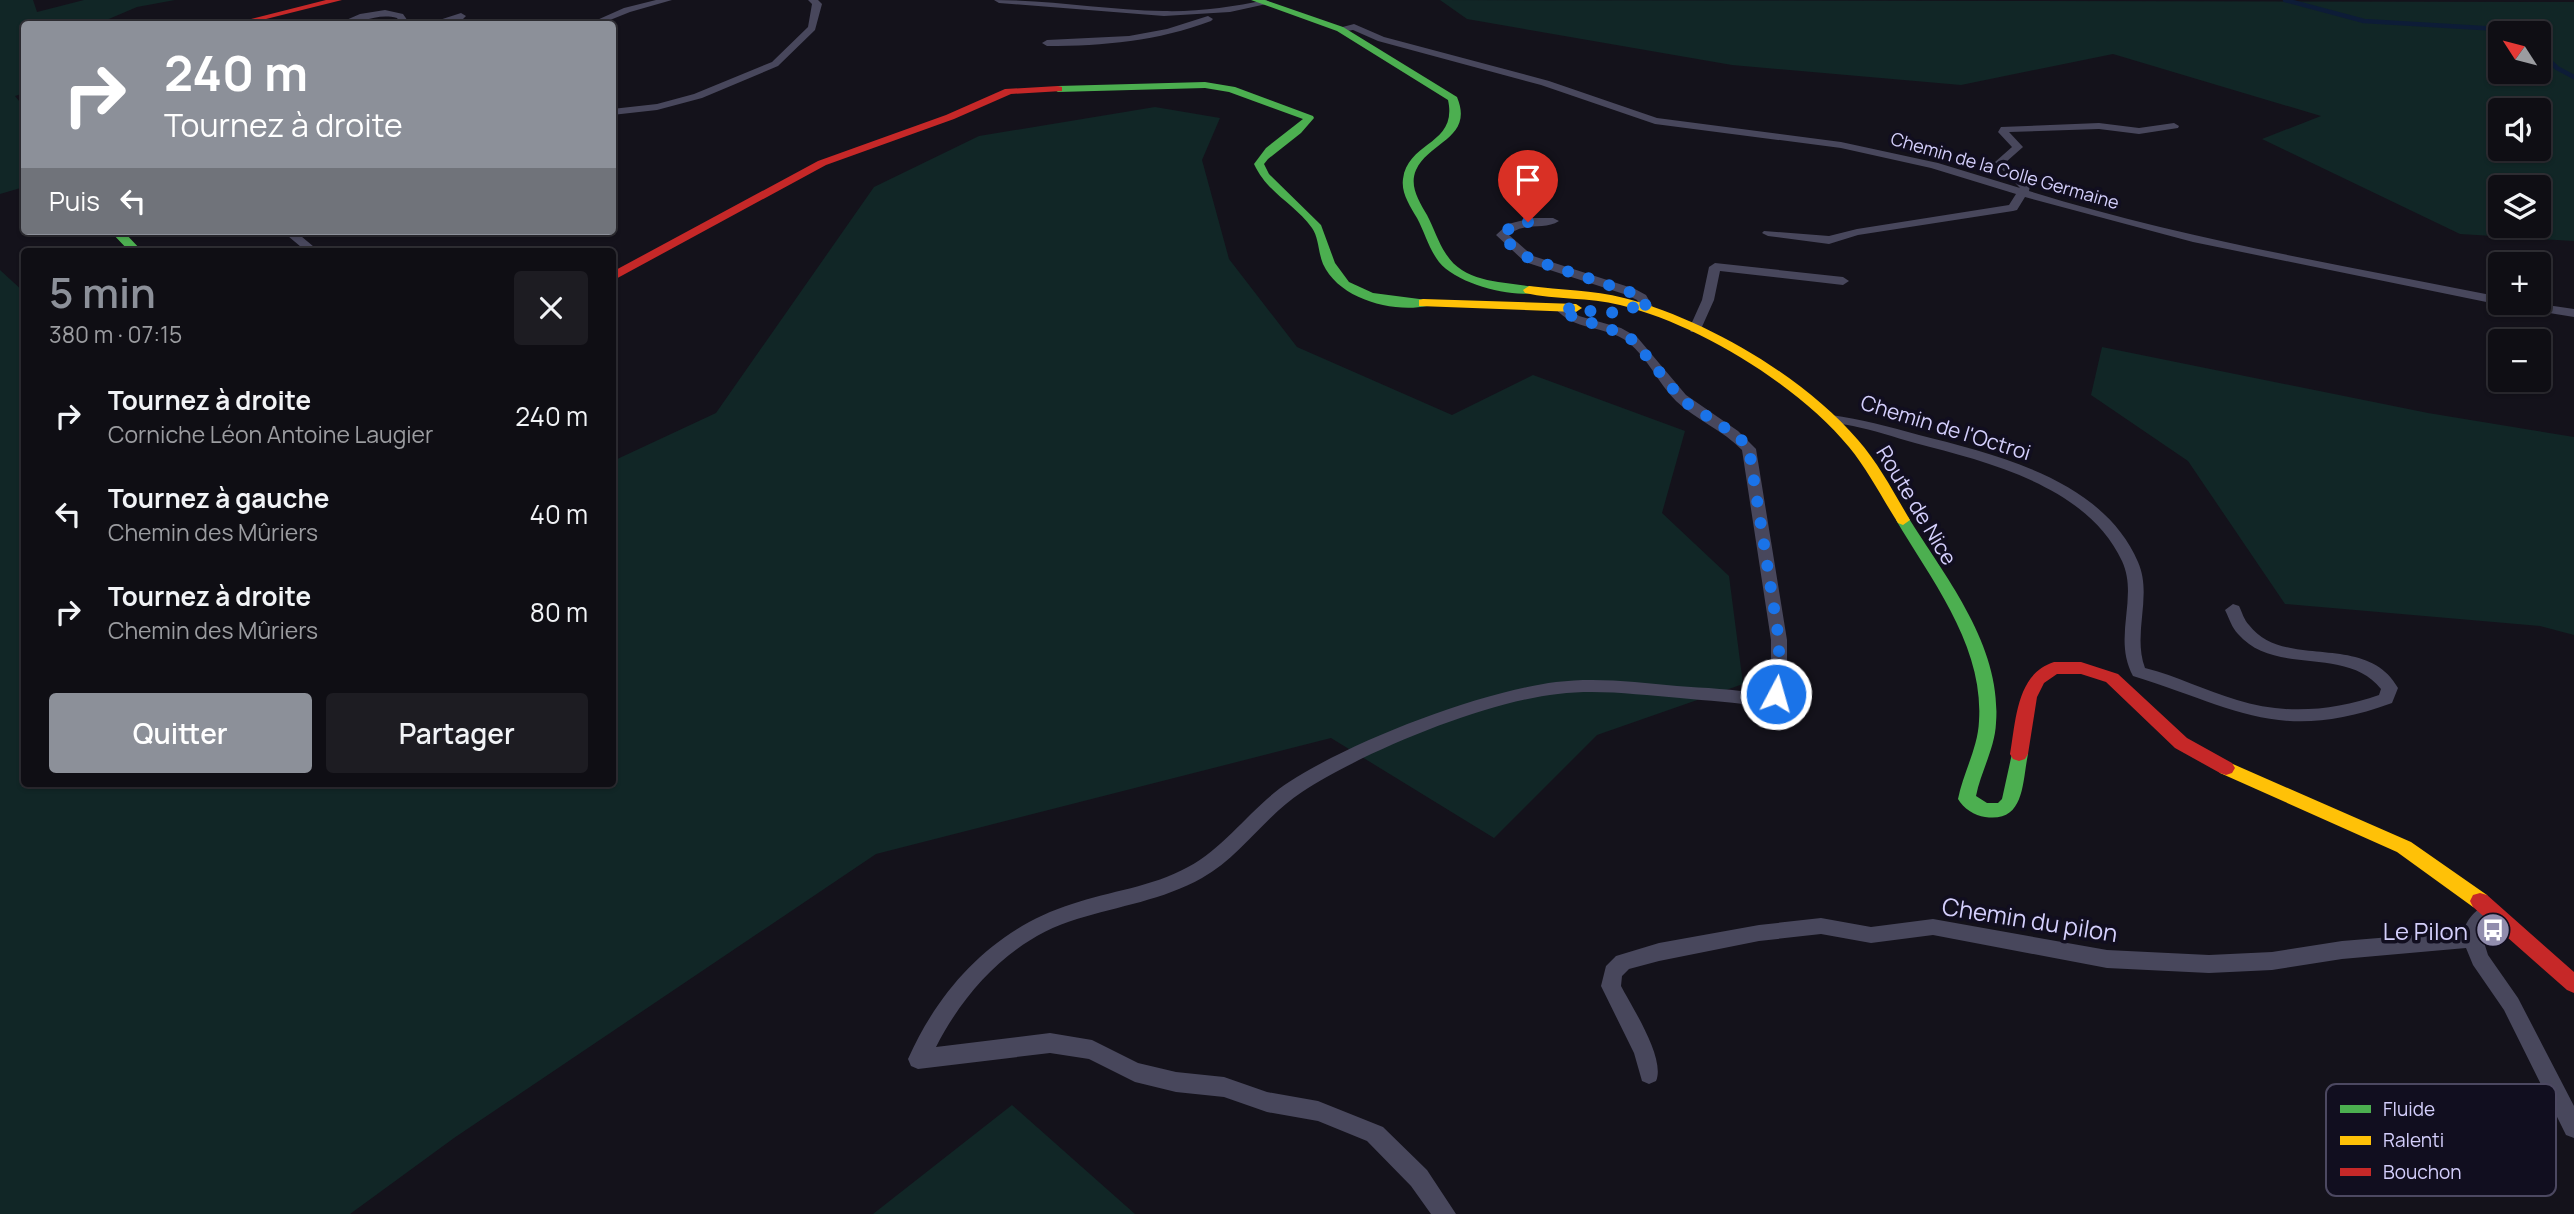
<!DOCTYPE html>
<html lang="fr">
<head>
<meta charset="utf-8">
<style>
  body { margin:0; font-family:Manrope,sans-serif; background:#1d1c22; color:#f1f3f6; height:100vh; display:flex; flex-direction:column; font-size:26px; white-space:nowrap }
  * { box-sizing:border-box; margin:0 }
  p { font-size:23px; color:#9b9ca0 }
  .icon { flex:none; width:38px; height:38px; fill:none; stroke:currentColor; stroke-width:2; stroke-linecap:round; stroke-linejoin:round }
  .map { position:relative; flex:1; overflow:hidden }
  .panel { position:absolute; left:21px; top:248px; width:595px; height:539px; display:flex; flex-direction:column; background:#0f0e14; border-radius:7px; box-shadow:0 2px 5px #0004,0 0 0 2px #2f2e34 }
  .panel>* { flex:none }
  .guide { position:absolute; left:21px; top:21px; width:595px; height:214px; border-radius:7px; box-shadow:0 2px 5px #0004,0 0 0 2px #2f2e34; background:#8c9099; color:#fff; overflow:hidden }
  .needle { width:46px; rotate:306deg }
  .fabs { position:absolute; left:2488px; top:21px; display:grid; gap:14px }
  .fabs a { display:grid; place-items:center; width:63px; height:63px; border-radius:7px; background:#0f0e14; box-shadow:0 2px 5px #0004,0 0 0 2px #2f2e34; font-size:35px }
  .pin { position:absolute; display:grid; place-items:center; width:60px; height:60px; color:#fff; margin:-72px -30px; border-radius:50% 50% 50% 0; rotate:-45deg; box-shadow:0 0 7px #0007 }
  .pin .icon { rotate:45deg }
  .me { position:absolute; width:77px; margin:-38px; rotate:6deg; stroke-linejoin:round; filter:drop-shadow(0 0 5px #0008) }
  .turn { display:flex; align-items:center; gap:24px; height:147px; padding:0 28px; font-size:32px }
  .turn .icon { width:91px; height:91px; stroke-width:2.5 }
  .turn b { display:block; font-size:49px; line-height:60px }
  .then { display:flex; align-items:center; height:66px; padding:0 28px; background:#0003; gap:14px; font-size:26px }
  .round { display:grid; place-items:center; flex:none; width:74px; height:74px; border-radius:7px; background:#1d1c22 }
  .head { display:flex; align-items:center; justify-content:space-between; height:119px; padding:0 28px }
  h1 { font-size:42px; font-weight:600; line-height:52px; color:#8c9099 }
  .cta { display:flex; gap:14px; margin-top:auto; padding:14px 28px }
  .cta a { flex:1; height:80px; border-radius:7px; background:#8c9099; color:#fff; font-size:28px; font-weight:600; line-height:80px; text-align:center }
  .cta a+a { background:#1d1c22; color:#f1f3f6 }
  ul { padding:0; list-style:none }
  li { display:flex; align-items:center; gap:21px; height:98px; padding:0 28px }
  li div { flex:1 }
  li b { display:block; font-size:26px }
  li em { font-style:normal }
  .map>svg:first-child { display:block }
  .green { fill:#112626; fill-rule:evenodd }
  .lines { fill:none; stroke-linecap:round; stroke-linejoin:round }
  .stream { stroke:#0d1c37; stroke-width:4.5 }
  .street { fill:#48475c; fill-rule:evenodd }
  .fast { fill:#4caf50; fill-rule:evenodd }
  .slow { fill:#ffc107; fill-rule:evenodd }
  .jam { fill:#c62828; fill-rule:evenodd }
  .route { stroke:#1a73e8; stroke-width:12; stroke-dasharray:0 21.6 }
  .labels { text-anchor:middle; dominant-baseline:central; stroke-width:7; stroke-linejoin:round; paint-order:stroke }
  .far-street-label { font-size:18px; fill:#d4cffc; stroke:#110e1f }
  .street-label { font-size:21px; fill:#d4cffc; stroke:#110e1f }
  .near-street-label { font-size:24px; fill:#d4cffc; stroke:#110e1f }
  .near-poi-label { font-size:24px; fill:#d4cffc; stroke:#110e1f; text-anchor:end }
  .key { fill:#110e1f; stroke:#4c4861; stroke-width:2 }
  .key-label { font-size:19px; fill:#d4cffc }
</style>
</head>
<body>
<div class="map">
<svg width="2574" height="1214" viewBox="0 0 2574 1214">
  <rect width="100%" height="100%" fill="#14121b"/>
  <path class="green" d="M0,0H33L37,12L84,0H175L137,7L97,24H24V93L15,96L24,107V187L0,194Z
    M1440,0L2574,2V241L2460,234L2262,139L2321,116L2113,54L1961,85L1732,65L1467,19ZM2539,33V72H2501V33ZM2539,110V149H2501V110ZM2539,187V226H2501V187Z
    M1155,107L1220,118L1202,160L1229,259L1297,347L1452,415L1533,375L1685,431L1662,513L1729,576L1743,684L1597,735L1494,838L1331,738L876,854L454,1138L350,1214H0V270L24,292V784H612L613,461L716,413L874,187L979,136Z
    M2102,347L2428,413L2574,437V635L2540,626L2285,604L2188,461L2091,395Z
    M1012,1105L1135,1214H873Z"/>
  <g class="lines">
    <path class="stream" d="M2285,0L2364,21L2499,29L2508,33
      M2539,51L2557,68L2574,77"/>
    <path class="street" d="M656,0H672L630,12L600,24H588L624,8Z
      M808,0H818L822,4L815,30L778,66L702,98L657,110L612,115V109L657,104L694,94L772,62L808,27L812,4Z
      M994,0C1051,0 1107,10 1163,11C1198,12 1232,7 1266,0L1271,3L1230,12L1164,16L999,3Z
      M385,10L403,14L410,24H401L397,18C375,12 358,26 337,24L360,14Z
      M461,13L466,16L458,24H449L450,22L427,24Z
      M1208,16L1213,19L1211,21C1158,41 1104,46 1047,46L1042,43L1047,40L1129,36L1167,29Z
      M1354,24L1384,37L1549,81L1657,118L1841,142L1938,163L2020,188L1995,162L2012,147L1998,132L2001,127L2099,123L2139,128L2174,123L2179,126L2178,128L2139,134L2099,129L2009,132L2023,147L2006,162L2030,185L2029,191C2183,239 2343,265 2501,297V303H2506L2501,305L2193,242L2025,197L2017,210L2013,211L1858,235L1829,244L1768,236L1762,233L1764,231L1829,236L1857,229L2009,205L2016,194L1931,168L1841,148L1655,124L1541,85L1378,41L1353,30L1340,32L1335,29Z
      M1532,218H1553L1559,221C1544,231 1524,221 1509,235L1533,256L1635,289L1646,295L1654,309L1652,312H1644L1637,300L1627,295L1525,262L1496,235L1508,224Z
      M282,231H295L320,252H307Z
      M1715,263L1843,277L1849,281L1843,285L1720,271L1714,300L1701,329L1699,332H1691L1689,329L1702,300L1709,267Z
      M2506,303H2534L2574,309V317L2512,307Z
      M1561,304L1579,316L1621,328L1637,337L1686,395L1738,431L1756,449L1787,640V672L1781,698L1764,707C1736,702 1708,701 1680,698C1639,695 1599,689 1558,694C1484,702 1365,751 1302,792C1265,816 1241,856 1202,878C1163,900 1119,906 1077,919C1013,938 965,990 936,1047L1050,1033L1092,1040L1138,1063L1176,1072L1224,1077L1267,1092L1318,1101L1383,1127L1427,1170L1456,1214H1431L1411,1186L1367,1141L1318,1121L1267,1112L1224,1097L1176,1092L1135,1082L1089,1059L1050,1053L918,1069L911,1066L908,1059C940,987 995,928 1072,904C1110,891 1152,887 1188,867C1227,846 1252,806 1289,782C1354,740 1479,692 1556,682C1596,677 1637,682 1677,686C1705,688 1734,689 1762,694L1767,691L1771,672V640L1742,450C1723,430 1696,420 1676,401C1658,383 1648,358 1628,342C1605,325 1573,331 1555,308Z
      M1831,415C1861,419 1890,427 1919,435C1998,455 2103,480 2138,562C2153,596 2132,633 2145,668C2177,676 2206,691 2237,700C2283,715 2334,711 2379,695L2381,689C2347,645 2275,677 2238,634C2232,628 2229,618 2225,610L2233,604L2239,606C2242,612 2244,620 2249,625C2284,671 2366,631 2398,688L2392,703C2280,744 2236,708 2133,676C2112,637 2139,598 2122,561C2087,486 1988,462 1915,443C1894,437 1873,430 1853,426C1844,424 1835,424 1826,422L1824,419Z
      M2490,903L2497,905L2500,911L2483,930V939L2488,955L2518,998L2574,1106V1138L2566,1135L2504,1010L2473,965L2466,948L2342,959L2272,970L2209,973L2107,968L1933,935L1871,943L1821,934L1759,941L1659,961L1629,969L1622,976L1621,986C1632,1007 1666,1059 1656,1081L1649,1084L1642,1081L1634,1053L1601,986L1606,966L1616,956L1659,943L1759,925L1821,918L1871,927L1933,919L2107,950L2209,955L2272,952L2342,941L2464,931C2466,919 2478,907 2490,903Z"/>
    <path class="fast" d="M1251,0H1265L1343,27L1457,97C1474,138 1430,141 1416,170C1409,186 1419,201 1427,215C1434,228 1438,242 1446,254C1465,284 1503,281 1533,287V293C1507,297 1456,283 1439,262C1429,249 1425,233 1417,218C1410,206 1401,193 1403,179C1408,141 1458,145 1448,100L1337,31Z
      M1205,82L1235,87L1313,116L1314,118L1301,133L1268,159L1264,164L1269,174L1321,225L1335,263L1349,282L1373,293L1427,300V306C1392,313 1339,299 1323,264C1318,252 1319,238 1312,228C1294,203 1268,194 1254,164L1266,148L1303,119L1229,92L1205,88L1058,92L1053,89L1058,86Z
      M110,231H123L143,252H130Z
      M1903,515L1908,517C1946,578 2002,646 1996,723C1995,748 1981,771 1976,796L1987,803H1998L2002,799L2013,749L2019,747L2025,749L2028,754C2022,783 2025,823 1985,817C1975,816 1963,808 1958,799C1963,773 1978,748 1979,721C1984,646 1932,581 1896,520Z"/>
    <path class="slow" d="M1529,286C1560,290 1593,290 1624,298C1705,319 1803,376 1858,440C1879,464 1894,493 1910,520L1903,525L1898,523C1882,498 1868,470 1849,447C1798,385 1698,324 1620,305C1589,297 1556,300 1525,293L1523,290Z
      M1423,299L1576,304L1582,308L1576,312L1419,306V300Z
      M2226,761L2411,842L2487,895L2490,901L2487,907L2480,909L2473,907L2397,852L2220,773L2217,768L2220,763Z"/>
    <path class="jam" d="M326,0H342L246,24H231Z
      M1058,86L1062,87V91L1011,94L954,119L826,165L612,281V272L818,161L946,115L1005,89Z
      M2054,662H2081L2118,674L2187,738L2232,763L2235,768L2232,773L2226,775L2220,773L2175,748L2106,682L2081,674H2057L2044,683L2037,697L2028,754L2025,759L2019,761L2013,759L2010,754C2016,721 2016,674 2054,662Z
      M2480,893L2487,895L2574,972V993L2567,990L2473,907L2470,901L2473,895Z"/>
  </g>
  <g class="lines">
    <path class="route" d="M1528,222L1513,225L1502,235L1503,239L1530,259L1639,295L1648,309L1636,305C1622,320 1581,308 1561,308L1566,314L1624,334L1635,342L1682,400L1739,437L1749,449L1779,640V672L1776,694"/>
  </g>
  <defs>
    <g id="bus-disc" transform="scale(1.75)"><circle r="9.5" fill="#918dad" stroke="#110e1f"/><path d="M-5-6H5V4H4V6H2V4H-2V6H-4V4H-5ZM-3.5-4V0h7V-4ZM-3.5 1.2v1.5H-2V1.2ZM2 1.2v1.5H3.5V1.2Z" fill="#fff"/></g>
  </defs>
  <g fill-rule="evenodd">
    <use href="#bus-disc" x="2493" y="930"/>
  </g>
  <g class="labels">
    <g class="far-street-label">
      <text transform="translate(2005 170) rotate(16)">Chemin de la Colle Germaine</text>
    </g>
    <g class="street-label">
      <text transform="translate(1946 427) rotate(17)">Chemin de l'Octroi</text>
      <text transform="translate(1917 505) rotate(59)">Route de Nice</text>
    </g>
    <g class="near-street-label">
      <text transform="translate(2030 919) rotate(9)">Chemin du pilon</text>
    </g>
    <g class="near-poi-label">
      <text x="2468" y="930">Le Pilon</text>
    </g>
  </g>
  <rect x="2326" y="1084" width="230" height="112" rx="10" class="key"/>
  <rect x="2340" y="1105" width="31" height="8" fill="#4caf50"/>
  <rect x="2340" y="1136" width="31" height="9" fill="#ffc107"/>
  <rect x="2340" y="1168" width="31" height="8" fill="#c62828"/>
  <g class="key-label">
    <text x="2383" y="1116">Fluide</text>
    <text x="2383" y="1147">Ralenti</text>
    <text x="2383" y="1179">Bouchon</text>
  </g>
</svg>
<div class="fabs">
<a><svg class="needle" viewBox="-14 -14 28 28"><path d="M0-13l5 13h-10z" fill="#e53935"/><path d="M0 13l5-13h-10z" fill="#9b9ca0"/></svg></a>
<a><svg class="icon" aria-label="sound" viewBox="0 0 24 24"><path d="M4 9h4l5-4v14l-5-4H4zM17 9q2 3 0 6"/></svg></a>
<a><svg class="icon" aria-label="layers" viewBox="0 0 24 24"><path d="M12 4l9 5-9 5-9-5zM3 14l9 5 9-5"/></svg></a>
<a>+</a>
<a>−</a>
</div>
<div class="pin" style="left:1528px;top:222px;background:#d93025"><svg class="icon" aria-label="arrive" viewBox="0 0 24 24"><path d="M6 21V4h12l-3 4 3 4H6"/></svg></div>
<svg class="me" style="left:1776px;top:694px" viewBox="-20 -20 40 40"><circle r="17" fill="#1a73e8" stroke="#fff" stroke-width="3"/><path d="M0-11L8 9 0 5-8 9z" fill="#fff"/></svg>
<div class="guide">
<div class="turn"><svg class="icon" aria-label="right" viewBox="0 0 24 24"><path d="M7 20v-9h11M14 6l5 5-5 5"/></svg><div><b>240 m</b>Tournez à droite</div></div>
<div class="then">Puis<svg class="icon" aria-label="left" viewBox="0 0 24 24"><path d="M17 20v-9H6M10 6l-5 5 5 5"/></svg></div>
</div>
<section class="panel">
<div class="head"><div><h1>5 min</h1><p>380 m · 07:15</p></div><a class="round"><svg class="icon" aria-label="close" viewBox="0 0 24 24"><path d="M6 6l12 12M18 6L6 18"/></svg></a></div>
<ul>
<li><svg class="icon" aria-label="right" viewBox="0 0 24 24"><path d="M7 20v-9h11M14 6l5 5-5 5"/></svg><div><b>Tournez à droite</b><p>Corniche Léon Antoine Laugier</p></div><em>240 m</em></li>
<li><svg class="icon" aria-label="left" viewBox="0 0 24 24"><path d="M17 20v-9H6M10 6l-5 5 5 5"/></svg><div><b>Tournez à gauche</b><p>Chemin des Mûriers</p></div><em>40 m</em></li>
<li><svg class="icon" aria-label="right" viewBox="0 0 24 24"><path d="M7 20v-9h11M14 6l5 5-5 5"/></svg><div><b>Tournez à droite</b><p>Chemin des Mûriers</p></div><em>80 m</em></li>
</ul>
<div class="cta"><a>Quitter</a><a>Partager</a></div>
</section>
</div>
</body>
</html>
